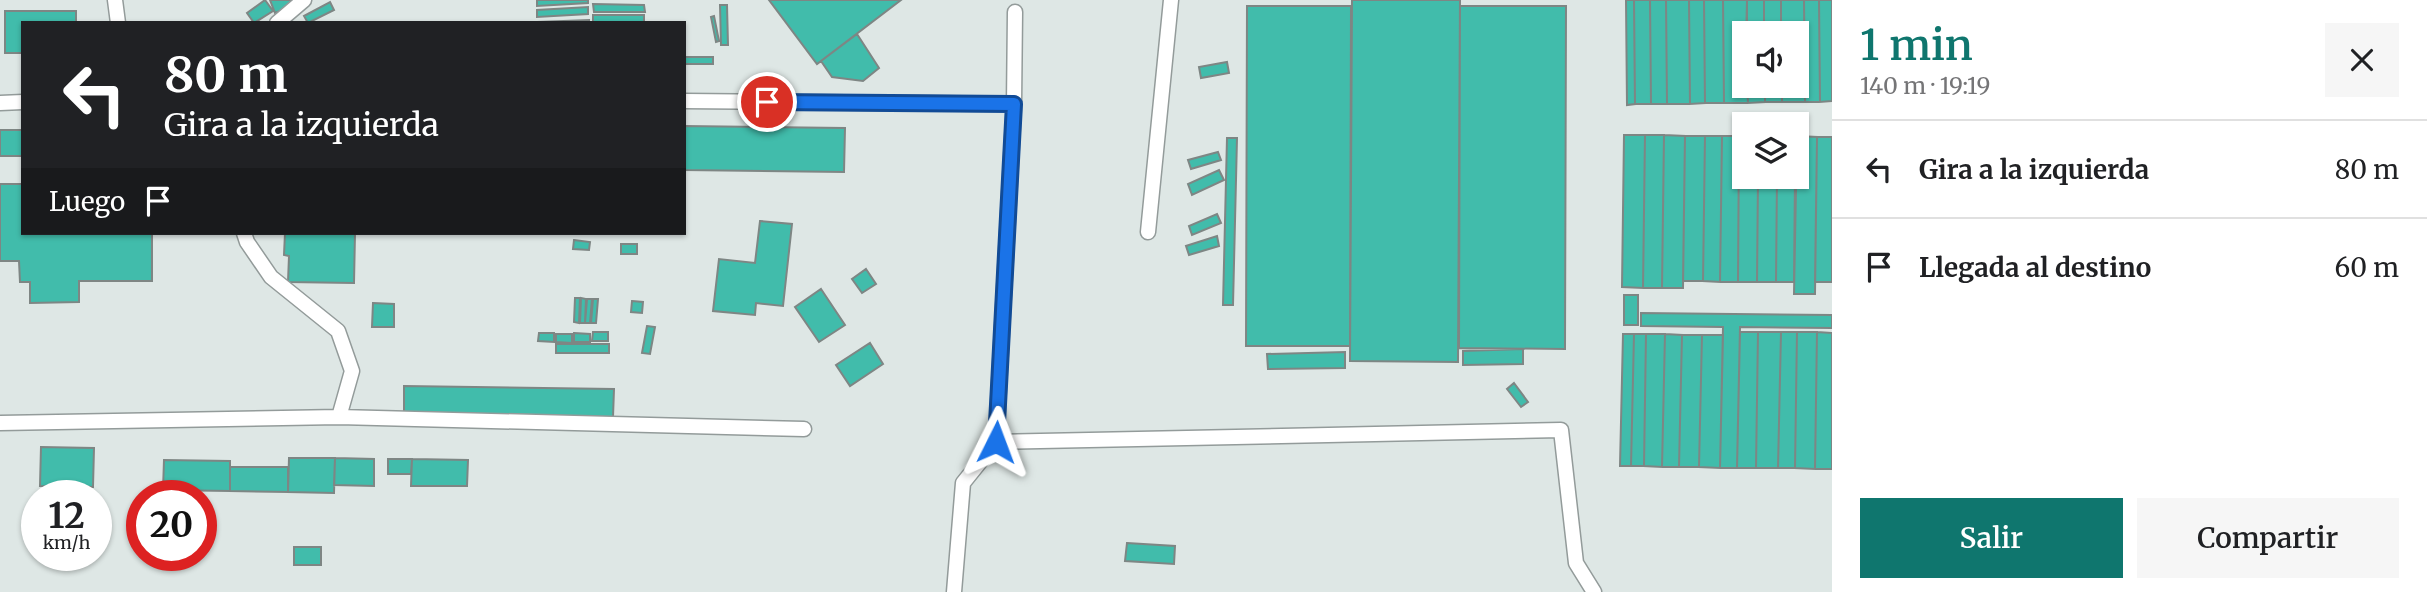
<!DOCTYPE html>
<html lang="es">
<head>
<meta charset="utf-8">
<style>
  body { margin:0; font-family:Merriweather,serif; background:#f6f6f6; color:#202124; height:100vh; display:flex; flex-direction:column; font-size:26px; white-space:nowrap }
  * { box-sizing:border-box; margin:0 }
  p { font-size:23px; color:#757577 }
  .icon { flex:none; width:38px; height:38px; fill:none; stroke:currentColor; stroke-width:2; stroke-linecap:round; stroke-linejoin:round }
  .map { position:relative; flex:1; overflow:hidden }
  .panel { display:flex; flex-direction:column; background:#fff; width:595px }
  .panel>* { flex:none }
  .top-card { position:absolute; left:21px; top:21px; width:665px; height:214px; border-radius:0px; box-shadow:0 2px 5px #0004; background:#202124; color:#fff; overflow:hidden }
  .tools { position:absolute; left:1732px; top:21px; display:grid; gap:14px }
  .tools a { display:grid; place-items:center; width:77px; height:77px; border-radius:0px; background:#fff; box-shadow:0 2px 5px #0004; font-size:35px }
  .speed { position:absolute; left:21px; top:480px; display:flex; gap:14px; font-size:35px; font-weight:700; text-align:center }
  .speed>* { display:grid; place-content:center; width:91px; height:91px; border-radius:50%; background:#fff; box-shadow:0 2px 5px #0004; line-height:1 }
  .speed small { font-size:18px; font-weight:400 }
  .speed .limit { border:10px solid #d22; background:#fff; color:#111 }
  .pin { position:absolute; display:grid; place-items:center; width:60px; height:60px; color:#fff; margin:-30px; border:4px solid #fff; border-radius:50%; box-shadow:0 2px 7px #0007 }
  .me { position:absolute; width:77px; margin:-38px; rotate:3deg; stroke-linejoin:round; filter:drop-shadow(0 0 5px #0008) }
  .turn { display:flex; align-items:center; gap:24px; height:147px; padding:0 28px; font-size:32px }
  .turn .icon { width:91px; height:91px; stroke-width:2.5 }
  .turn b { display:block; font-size:49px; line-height:60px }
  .then { display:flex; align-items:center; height:66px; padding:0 28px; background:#0003; gap:14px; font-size:26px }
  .round { display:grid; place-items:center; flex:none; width:74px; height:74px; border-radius:0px; background:#f6f6f6 }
  .head { display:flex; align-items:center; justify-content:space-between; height:119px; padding:0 28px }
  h1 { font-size:42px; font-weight:600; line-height:52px; color:#0f766e }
  .primary-button { display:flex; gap:14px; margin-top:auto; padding:14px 28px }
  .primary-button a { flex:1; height:80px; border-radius:0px; background:#0f766e; color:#fff; font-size:28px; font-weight:600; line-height:80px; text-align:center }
  .primary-button a+a { background:#f6f6f6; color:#202124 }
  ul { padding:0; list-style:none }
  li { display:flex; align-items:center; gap:21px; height:98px; padding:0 28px; border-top:2px solid #e0e0e0 }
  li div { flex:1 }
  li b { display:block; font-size:26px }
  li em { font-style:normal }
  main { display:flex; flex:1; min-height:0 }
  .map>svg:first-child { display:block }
  .building { fill:#41bcab; stroke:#7e8684; stroke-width:2 }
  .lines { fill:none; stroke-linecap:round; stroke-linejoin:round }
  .service-casing { stroke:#939b9a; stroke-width:17 }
  .service { stroke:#fff; stroke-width:14 }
  .route-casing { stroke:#114b97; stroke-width:18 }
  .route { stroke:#1a73e8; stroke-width:12 }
</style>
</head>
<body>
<main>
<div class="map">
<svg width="1832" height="592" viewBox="0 0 1832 592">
  <rect width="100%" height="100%" fill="#dee7e5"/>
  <path class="building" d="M265,0L273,11L254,23L247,13Z
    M270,0H296L297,4L275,13Z
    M537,0H588V3L537,6Z
    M769,0H901L817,64Z
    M1352,0H1460L1458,362L1350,361Z
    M1626,0H1634L1635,104L1627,105Z
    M1634,0H1650L1651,104H1635Z
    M1650,0H1666L1667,104H1651Z
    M1666,0H1689L1690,104H1667Z
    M1689,0H1704L1705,103L1690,104Z
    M1704,0H1723L1724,103H1705Z
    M1723,0H1747L1745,86H1747L1748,103H1724Z
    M1747,0H1764V33H1747Z
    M1764,0H1781V33H1764Z
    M1781,0H1804L1805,102H1782V86H1797V33H1781Z
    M1804,0H1819L1820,102H1805Z
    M1819,0H1832V101L1820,102Z
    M330,2L334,10L308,23L304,16Z
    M593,4L644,5L645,12H594Z
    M720,5H727L728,45H721Z
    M1247,6H1351L1350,346H1246Z
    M1460,6H1566L1565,349L1459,348Z
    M588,7V14L537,17V10Z
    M5,11H76V23H23V53H5Z
    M593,15H644V23H593Z
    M714,16L719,41L716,42L711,17Z
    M589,20V23H538V22Z
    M857,34L879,68L863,81L832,77L821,61Z
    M684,57H713V64H684Z
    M1227,62L1229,73L1201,78L1199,67Z
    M1747,86H1765V102L1748,103Z
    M1765,86H1782V102H1765Z
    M684,126L845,128L844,172L684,170Z
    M0,130H23V156H0Z
    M1624,135H1645L1643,288L1622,287Z
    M1645,135H1664L1662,288H1643Z
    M1664,135L1685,136L1683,288H1662Z
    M1685,136H1705L1703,281H1683Z
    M1705,136H1722L1720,282L1703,281Z
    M1722,136H1739L1738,282H1720Z
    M1739,136H1745V177H1758L1757,282H1738Z
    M1797,136L1817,137L1815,294H1794Z
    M1817,137H1832V282H1815Z
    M1227,138H1237L1233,305H1223Z
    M1218,152L1221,160L1191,169L1188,160Z
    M1219,170L1224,180L1192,195L1188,184Z
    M1758,177H1777L1776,282H1757Z
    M1777,177H1795L1794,282H1776Z
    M0,184H23V233H152V281H79V302L30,303V282H20L19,261H0Z
    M1217,214L1221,223L1192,235L1189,226Z
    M760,221L792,224L783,306L756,303L755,315L713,311L719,259L755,263Z
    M285,233H355L354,283L288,282L289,256L284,255Z
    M1217,236L1219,246L1189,255L1186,246Z
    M574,240L590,242L589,250L573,249Z
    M621,244H637V254H621Z
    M866,269L876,284L862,293L852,279Z
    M821,289L845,325L819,342L795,307Z
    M1624,295H1638V325H1624Z
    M575,298H580L579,323L574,322Z
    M581,298L586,299L585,323H580Z
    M587,299H592L590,323H585Z
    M593,299H598L596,323H591Z
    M632,301L643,302L642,313L631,312Z
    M373,303L394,304V327H372Z
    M1641,313L1832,315V328L1740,327L1737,468H1720L1723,327L1641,326Z
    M647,326L655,327L650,354L642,353Z
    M593,332H608V341H592Z
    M1740,332H1758L1756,468H1737Z
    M1758,332H1781L1778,468H1756Z
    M1781,332H1797L1795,468H1778Z
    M1797,332H1817L1815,469L1795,468Z
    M1817,332L1832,333V469H1815Z
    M539,333H554V342L538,341Z
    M574,333L590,334V342H574Z
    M556,334H572V343L556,342Z
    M1623,334H1634L1631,466H1620Z
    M1634,334H1646L1644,466H1631Z
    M1646,334H1665L1662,467L1644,466Z
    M1665,334L1682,335L1679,467H1662Z
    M1682,335H1702L1699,467H1679Z
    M1702,335H1723L1720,468L1699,467Z
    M870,343L883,364L850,386L836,365Z
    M556,344H609V353H556Z
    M1523,349V364L1463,365V351Z
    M1345,352V368L1268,369L1267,354Z
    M1514,383L1528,402L1521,407L1507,389Z
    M404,386L614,389L613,417L404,415Z
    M41,447L94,448L93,487L40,486Z
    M289,458H335L334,493L288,492Z
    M335,458L374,459V486L334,485Z
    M388,459H412L411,474H388Z
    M412,459L468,460L467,486H411Z
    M164,460L230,461V491L163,490Z
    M230,467H288V492L230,491Z
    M1127,543L1175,546L1174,564L1125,561Z
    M294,547H321V565H294Z"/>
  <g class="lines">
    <g class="service-casing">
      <path id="service" d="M115,0L118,23
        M277,23L304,0
        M684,101L1014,104
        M0,103L23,102
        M1148,232L1171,0
        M244,233L247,242L271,277L338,331L352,371L339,417
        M0,423L339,417L804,429
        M996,442L1561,430L1576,563L1594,592
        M954,592L963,483L996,442L1014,104L1015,12"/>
    </g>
    <use href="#service" class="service"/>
  </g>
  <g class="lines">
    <g class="route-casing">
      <path id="route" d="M767,102L1014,104L996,442"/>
    </g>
    <use href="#route" class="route"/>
  </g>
</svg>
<div class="tools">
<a><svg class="icon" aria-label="sound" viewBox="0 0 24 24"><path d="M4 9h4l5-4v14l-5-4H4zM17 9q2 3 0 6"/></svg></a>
<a><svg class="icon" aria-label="layers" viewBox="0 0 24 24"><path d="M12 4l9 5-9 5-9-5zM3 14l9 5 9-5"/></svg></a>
</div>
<div class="speed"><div>12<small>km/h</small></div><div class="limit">20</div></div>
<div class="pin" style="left:767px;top:102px;background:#d93025"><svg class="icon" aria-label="arrive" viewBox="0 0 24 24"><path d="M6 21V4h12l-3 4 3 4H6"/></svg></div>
<svg class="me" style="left:996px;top:442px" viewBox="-20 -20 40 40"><path d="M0-17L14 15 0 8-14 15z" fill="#1a73e8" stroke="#fff" stroke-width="4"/></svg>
<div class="top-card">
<div class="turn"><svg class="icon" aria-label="left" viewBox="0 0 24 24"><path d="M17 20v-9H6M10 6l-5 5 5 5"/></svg><div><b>80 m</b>Gira a la izquierda</div></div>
<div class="then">Luego<svg class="icon" aria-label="arrive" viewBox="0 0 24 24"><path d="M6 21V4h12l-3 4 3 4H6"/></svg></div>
</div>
</div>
<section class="panel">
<div class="head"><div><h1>1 min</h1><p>140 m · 19:19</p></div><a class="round"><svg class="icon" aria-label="close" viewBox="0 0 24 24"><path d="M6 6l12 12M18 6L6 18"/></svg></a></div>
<ul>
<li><svg class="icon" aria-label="left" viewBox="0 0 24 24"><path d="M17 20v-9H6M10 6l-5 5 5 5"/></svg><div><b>Gira a la izquierda</b></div><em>80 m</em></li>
<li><svg class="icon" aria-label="arrive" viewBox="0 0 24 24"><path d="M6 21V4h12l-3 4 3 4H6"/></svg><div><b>Llegada al destino</b></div><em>60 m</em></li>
</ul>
<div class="primary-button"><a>Salir</a><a>Compartir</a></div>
</section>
</main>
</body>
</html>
